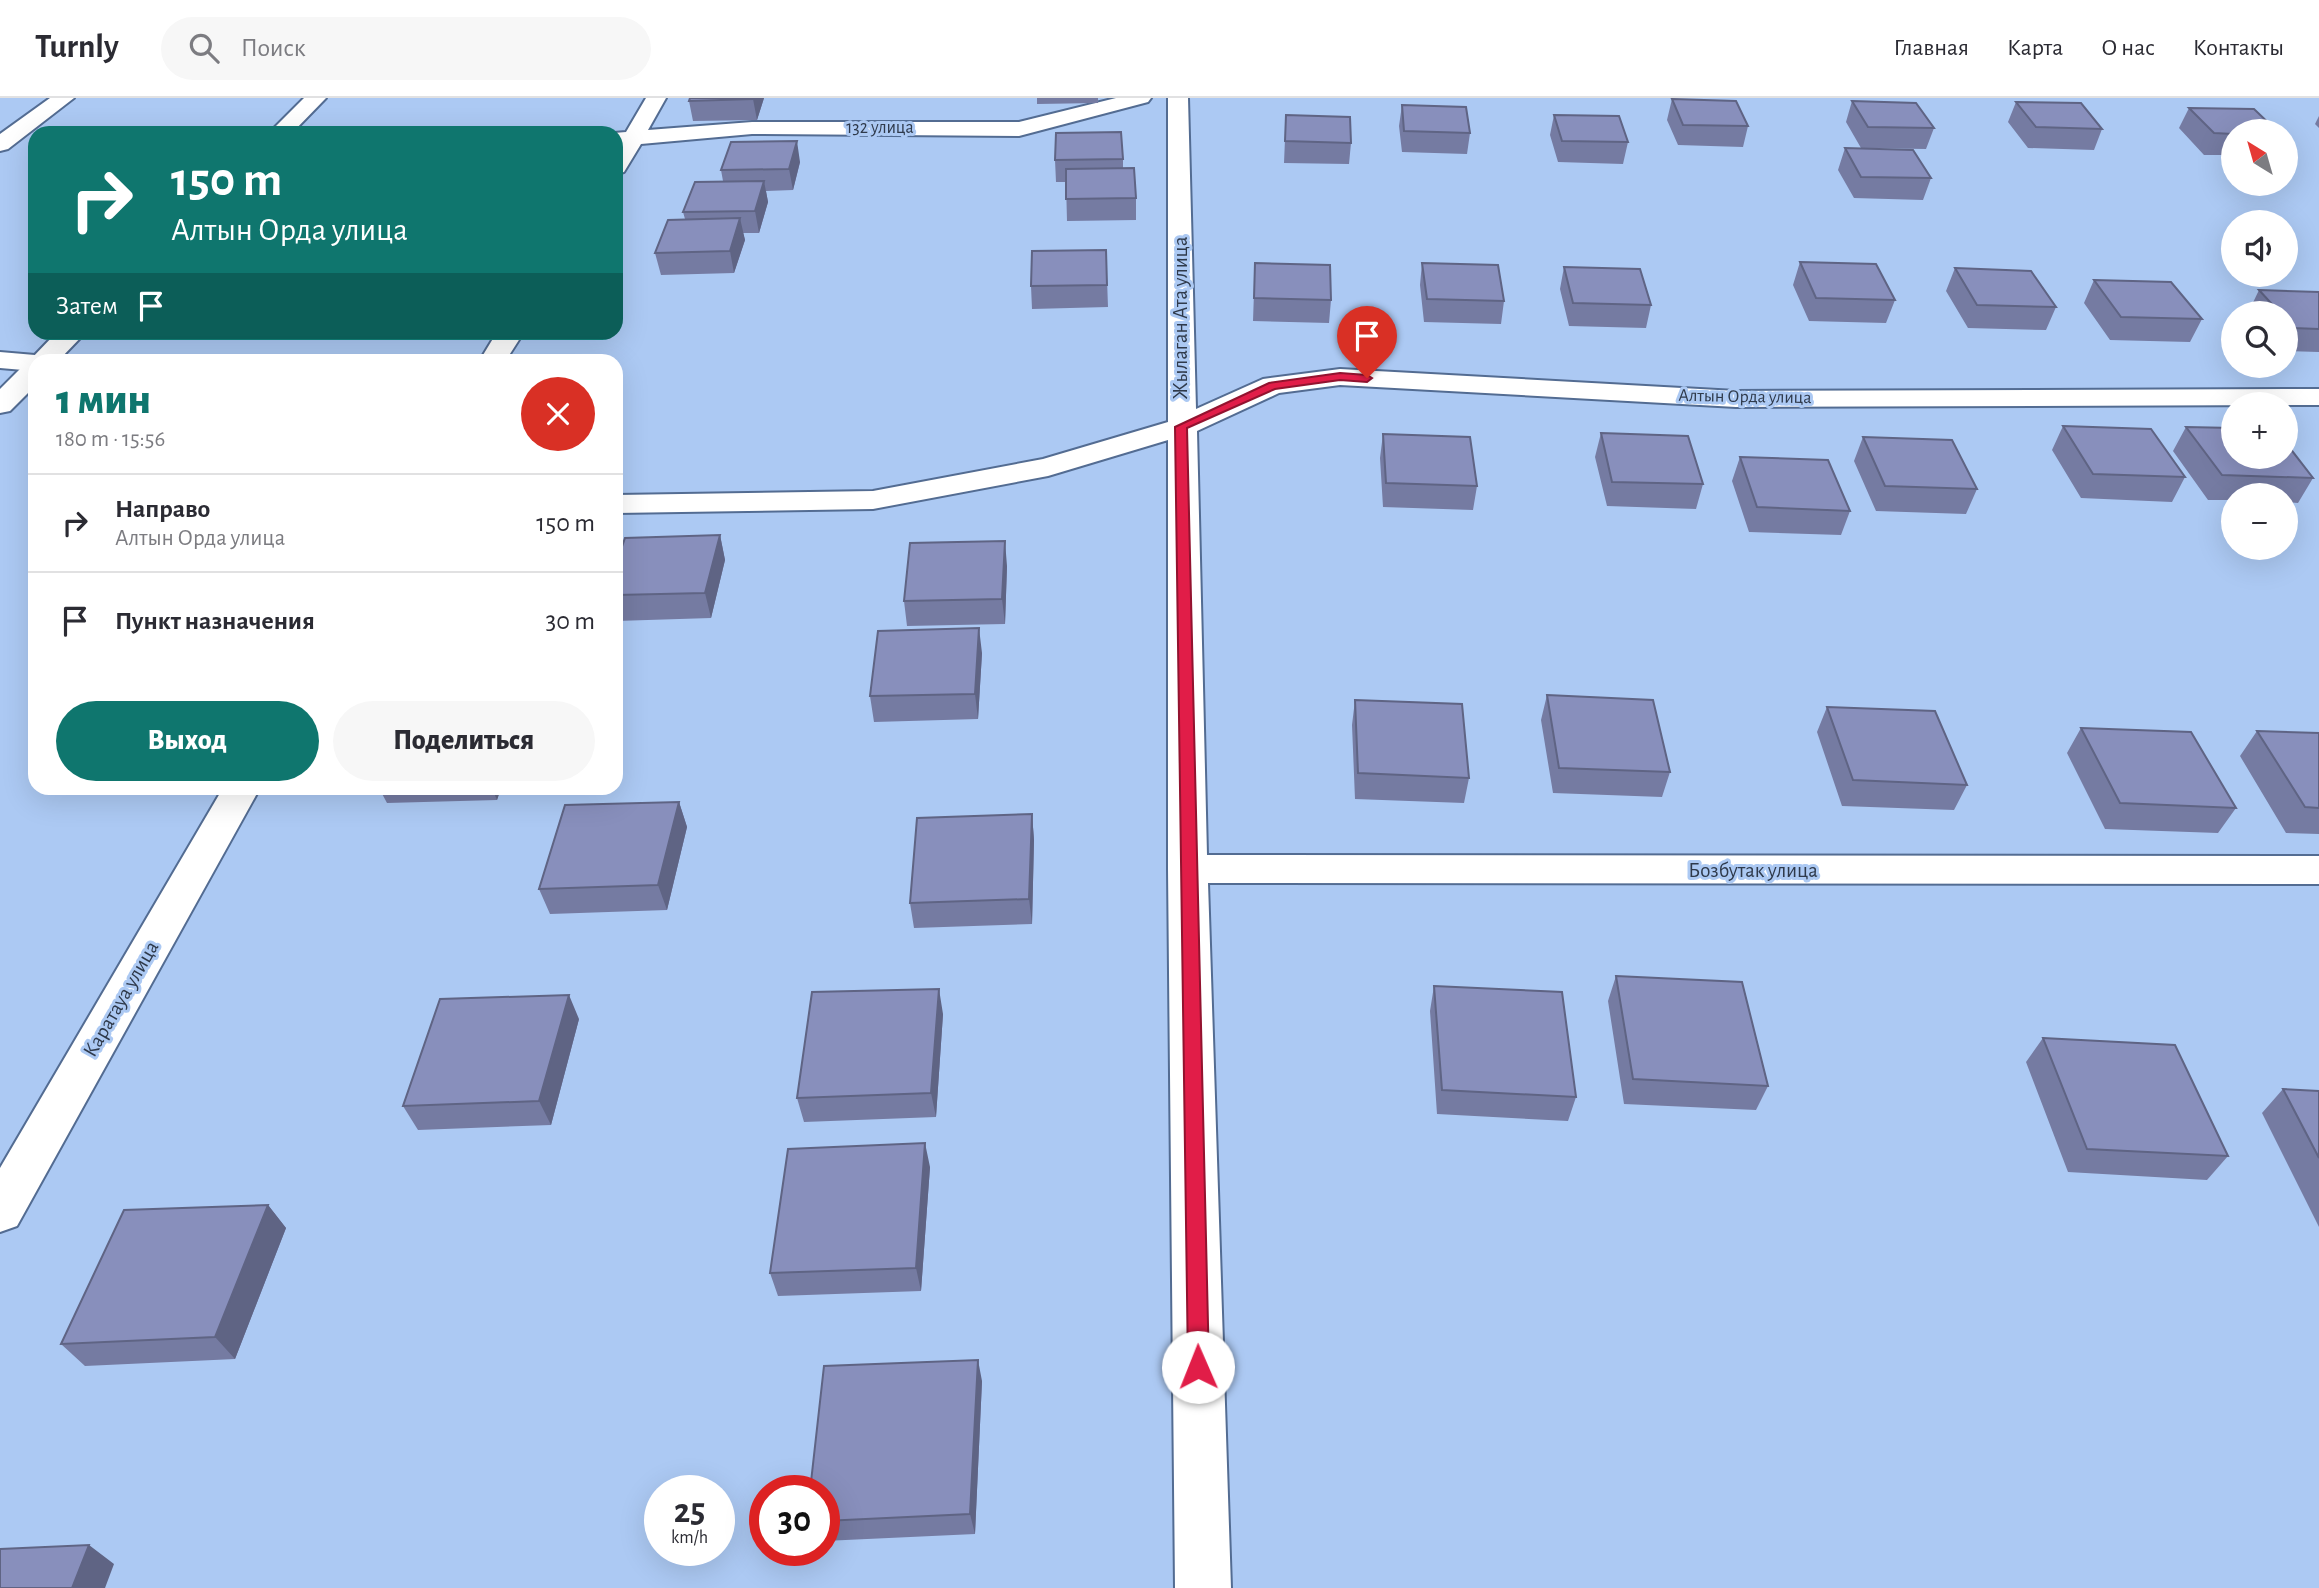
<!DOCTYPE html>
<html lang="ru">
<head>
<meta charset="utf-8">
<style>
  body { margin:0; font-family:"Alegreya Sans",sans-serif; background:#f7f7f7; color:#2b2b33; height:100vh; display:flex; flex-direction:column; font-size:26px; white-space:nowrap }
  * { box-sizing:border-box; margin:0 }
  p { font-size:23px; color:#7c7c81 }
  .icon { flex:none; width:38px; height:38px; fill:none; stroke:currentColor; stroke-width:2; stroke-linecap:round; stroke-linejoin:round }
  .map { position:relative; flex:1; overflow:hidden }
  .sheet { position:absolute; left:28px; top:256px; width:595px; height:441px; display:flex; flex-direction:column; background:#fff; border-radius:21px; box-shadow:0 7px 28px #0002 }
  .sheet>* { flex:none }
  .guide { position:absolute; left:28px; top:28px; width:595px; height:214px; border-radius:21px; box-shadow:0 7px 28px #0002; background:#0f766e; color:#fff; overflow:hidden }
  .needle { width:46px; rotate:323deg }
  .fabs { position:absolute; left:2221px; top:21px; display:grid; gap:14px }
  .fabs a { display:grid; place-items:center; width:77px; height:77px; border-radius:50%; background:#fff; box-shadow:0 7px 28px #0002; font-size:35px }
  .speed { position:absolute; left:644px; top:1377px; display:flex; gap:14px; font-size:35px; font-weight:700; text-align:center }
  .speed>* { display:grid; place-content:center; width:91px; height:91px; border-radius:50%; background:#fff; box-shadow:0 7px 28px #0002; line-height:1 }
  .speed small { font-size:18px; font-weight:400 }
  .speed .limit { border:10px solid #d22; background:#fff; color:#111 }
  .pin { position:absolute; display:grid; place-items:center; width:60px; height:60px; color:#fff; margin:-72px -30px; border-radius:50% 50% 50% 0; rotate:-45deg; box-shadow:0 0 7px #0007 }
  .pin .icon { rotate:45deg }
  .me { position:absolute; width:77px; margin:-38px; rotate:359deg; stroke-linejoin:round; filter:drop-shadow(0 0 5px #0008) }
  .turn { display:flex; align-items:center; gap:24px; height:147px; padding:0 28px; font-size:32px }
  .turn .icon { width:91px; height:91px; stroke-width:2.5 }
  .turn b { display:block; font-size:49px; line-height:60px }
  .then { display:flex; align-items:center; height:66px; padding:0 28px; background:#0003; gap:14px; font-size:26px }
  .round { display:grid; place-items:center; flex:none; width:74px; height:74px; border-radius:37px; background:#f7f7f7 }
  .overview { display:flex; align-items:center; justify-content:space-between; height:119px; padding:0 28px }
  h1 { font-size:42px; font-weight:800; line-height:52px; color:#0f766e }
  .action { display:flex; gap:14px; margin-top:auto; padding:14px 28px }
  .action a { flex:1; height:80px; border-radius:42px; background:#0f766e; color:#fff; font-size:28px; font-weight:800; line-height:80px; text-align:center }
  .action a+a { background:#f7f7f7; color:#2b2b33 }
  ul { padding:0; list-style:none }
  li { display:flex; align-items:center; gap:21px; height:98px; padding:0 28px; border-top:2px solid #e1e1e2 }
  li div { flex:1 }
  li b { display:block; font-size:26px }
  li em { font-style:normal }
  header { display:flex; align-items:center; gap:42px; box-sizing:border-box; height:98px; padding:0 35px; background:#fff; border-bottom:2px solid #e1e1e2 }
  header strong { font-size:33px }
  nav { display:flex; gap:38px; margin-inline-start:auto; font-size:24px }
  .search { width:490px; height:63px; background:#f7f7f7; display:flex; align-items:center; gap:18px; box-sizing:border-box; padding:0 24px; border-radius:38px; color:#7c7c81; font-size:26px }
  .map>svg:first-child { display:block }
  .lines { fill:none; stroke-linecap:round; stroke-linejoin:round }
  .minor-casing { stroke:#536c92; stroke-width:4 }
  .major-casing { stroke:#536c92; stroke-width:4 }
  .minor { fill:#fff; fill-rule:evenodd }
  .major { fill:#fff; fill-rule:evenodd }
  .wall { fill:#757ba2 }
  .shaded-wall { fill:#5f6484 }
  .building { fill:#888fbc; stroke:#5f6484; stroke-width:2 }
  .route { fill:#e11d48; stroke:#92132f; stroke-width:2 }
  .labels { text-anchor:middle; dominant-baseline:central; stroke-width:6; stroke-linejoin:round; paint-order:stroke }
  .far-street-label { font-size:18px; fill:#2f3a4b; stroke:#acc9f3 }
  .street-label { font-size:21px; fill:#2f3a4b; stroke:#acc9f3 }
</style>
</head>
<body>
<header>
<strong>Turnly</strong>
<div class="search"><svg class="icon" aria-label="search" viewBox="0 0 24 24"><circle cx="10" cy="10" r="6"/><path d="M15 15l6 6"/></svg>Поиск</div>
<nav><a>Главная</a><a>Карта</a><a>О нас</a><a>Контакты</a></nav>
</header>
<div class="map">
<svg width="2319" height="1490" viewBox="0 0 2319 1490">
  <rect width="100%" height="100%" fill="#acc9f3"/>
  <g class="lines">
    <g class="minor-casing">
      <path id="minor" d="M50,0H74L8,51L0,53V36Z
        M646,0H666L648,32L752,24H1019L1116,0H1151L1148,4L1019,38L752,36L641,46L624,74L616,76V35H614L626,34Z
        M1168,0H1188L1196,311L1263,281L1340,271L1736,293L2319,291V307L1736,309L1340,287L1279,295L1197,333L1207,757L2319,758V786L1208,785L1231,1490H1175L1168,771V342L1048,378L873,411L616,415V397L873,393L1043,361L1168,324Z
        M497,234H524L506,262H480Z
        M0,254L35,257L47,262H35V273L0,270Z
        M223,690H260L17,1128L0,1134V1070Z"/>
    </g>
    <g class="major-casing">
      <path id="major" d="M304,0H326L292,35H269Z
        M57,234H86L59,262H35V288L10,313L0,315V291L25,266L32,264L30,262Z"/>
    </g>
    <use href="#minor" class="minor"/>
    <use href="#major" class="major"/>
  </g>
  <path class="wall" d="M764,0L757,22L693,23L689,3Z
    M1037,0H1098V5L1037,6Z
    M1672,1L1748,28L1743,49L1678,47L1667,22Z
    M1852,3L1934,30L1926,51L1861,50L1846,24Z
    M2016,4L2102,31L2094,52L2028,50L2008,24Z
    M1402,7L1470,35L1467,56L1402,54L1399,28Z
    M2189,10L2233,33V57H2204L2179,30Z
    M1286,17L1351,45L1349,66L1284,65Z
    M1554,17L1628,44L1623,66L1558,64L1550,37Z
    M2319,18V30L2315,26Z
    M1845,50L1931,80L1923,102L1854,100L1838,72Z
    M1123,61V70L1136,100V122L1067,123L1066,84H1056L1055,62Z
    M800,64L793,92L766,93L768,104L759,135H743L745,142L734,175L661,177L655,155L685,121L683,114L723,83L721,72Z
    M1106,152L1108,209L1032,211L1031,188Z
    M1800,164L1895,202L1886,225L1809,223L1793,187Z
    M1255,165L1331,202L1329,225L1253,223Z
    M1422,165L1504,203L1501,226L1424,224L1420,187Z
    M1564,169L1651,207L1646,230L1569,228L1560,191Z
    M1955,170L2056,209L2046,232L1968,230L1946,193Z
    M2094,182L2202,221L2190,244L2110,242L2084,205Z
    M2259,192L2319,194V254L2286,253V215H2248Z
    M2063,328L2185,379L2172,404L2081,400L2052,352Z
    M2186,329L2313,380L2298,405L2286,404V397H2233V402H2208L2173,353Z
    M1601,335L1703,386L1696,411L1607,408L1595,359Z
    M1383,336L1477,388L1473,412L1383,409L1380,360Z
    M1863,339L1977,391L1966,416L1876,413L1854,363Z
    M1740,359L1850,413L1841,437L1749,434L1732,383Z
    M720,437L725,462L711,520L616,523V466Z
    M1007,468L1005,526L907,528L904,503Z
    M982,555L978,621L874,624L870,598Z
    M1547,597L1670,674L1662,699L1553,695L1541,622Z
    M1355,602L1469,680L1464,705L1355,701L1352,627Z
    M1827,609L1967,687L1954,712L1842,708L1817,634Z
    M2081,630L2236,710L2218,735L2105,731L2067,655Z
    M2257,633L2319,635V736L2286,735L2240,658Z
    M379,690H501L497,702L387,705Z
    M679,704L687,729L667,812L550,816L539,791Z
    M1032,716L1034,742L1032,826L914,830L910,805Z
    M1616,878L1768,988L1756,1012L1624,1006L1608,903Z
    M1434,888L1576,999L1568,1023L1437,1016L1430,913Z
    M943,916L936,1019L804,1024L797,1000Z
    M579,921L551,1027L418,1032L403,1008Z
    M2043,940L2228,1058L2207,1082L2068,1074L2026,964Z
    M2283,991L2319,993V1129L2262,1015Z
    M930,1069L921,1193L778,1198L770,1175Z
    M268,1107L286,1130L235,1261L85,1268L61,1246Z
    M982,1283L975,1436L824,1443V1393Z"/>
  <path class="shaded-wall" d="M753,0H764L757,22L753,1Z
    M797,43L800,64L793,92L789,71Z
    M764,83L768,104L759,135L755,113Z
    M740,120L745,142L734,175L730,153Z
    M720,437L725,462L711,520L705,495Z
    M1005,443L1007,468L1005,526L1002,501Z
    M979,530L982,555L978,621L975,596Z
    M492,690H501L497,702Z
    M679,704L687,729L667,812L658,787Z
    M1032,716L1034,742L1032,826L1029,801Z
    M939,891L943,916L936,1019L931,995Z
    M569,897L579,921L551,1027L539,1003Z
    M925,1045L930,1069L921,1193L916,1170Z
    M268,1107L286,1130L235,1261L215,1239Z
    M978,1262L982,1283L975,1436L970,1416Z
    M89,1447L114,1466L105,1490H72Z"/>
  <path class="building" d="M690,0H753V1L689,3Z
    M1672,1L1736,3L1748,28L1683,27Z
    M1852,3L1916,5L1934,30L1868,29Z
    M2016,4L2081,5L2102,31L2036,29Z
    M1402,7L1466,9L1470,35L1404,33Z
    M2189,10L2254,11L2277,33H2233V36L2214,35Z
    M1286,17L1350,19L1351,45L1285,43Z
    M1554,17L1619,18L1628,44L1562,43Z
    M1121,34L1123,61L1055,62L1056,35Z
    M797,43L789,71L721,72L731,44Z
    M1845,50L1913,52L1931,80L1861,79Z
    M1134,70L1136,100L1066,101V71Z
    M764,83L755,113L683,114L695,84Z
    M740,120L730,153L655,155L668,122Z
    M1106,152L1107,187L1031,188L1032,153Z
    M1800,164L1876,166L1895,202L1816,200Z
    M1255,165L1330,167L1331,202L1254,200Z
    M1422,165L1498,167L1504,203L1427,201Z
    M1564,169L1640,171L1651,207L1573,205Z
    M1955,170L2031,173L2056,209L1977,207Z
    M2094,182L2171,184L2202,221L2121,219Z
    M2259,192L2319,194V231L2293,230L2286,221V215H2280Z
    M2063,328L2151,331L2185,379L2093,376Z
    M2186,329L2233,330V359H2286V345L2313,380L2222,377Z
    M1601,335L1688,338L1703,386L1612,384Z
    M1383,336L1470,339L1477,388L1386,385Z
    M1863,339L1952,342L1977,391L1885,388Z
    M1740,359L1828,362L1850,413L1757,409Z
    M720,437L705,495L616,497V466L625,440Z
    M1005,443L1002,501L904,503L910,445Z
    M979,530L975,596L870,598L878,533Z
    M1547,597L1653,602L1670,674L1559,670Z
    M1355,602L1462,606L1469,680L1358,675Z
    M1827,609L1935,613L1967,687L1853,682Z
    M2081,630L2191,634L2236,710L2120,705Z
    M2257,633L2319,635V710L2305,709Z
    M679,704L658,787L539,791L565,707Z
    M1032,716L1029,801L910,805L917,720Z
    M1616,878L1742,884L1768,988L1633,981Z
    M1434,888L1562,894L1576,999L1442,992Z
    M939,891L931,995L797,1000L812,894Z
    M569,897L539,1003L403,1008L440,901Z
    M2043,940L2175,947L2228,1058L2087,1051Z
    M2283,991L2319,993V1060Z
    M925,1045L916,1170L770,1175L788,1051Z
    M268,1107L215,1239L61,1246L124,1112Z
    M978,1262L970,1416L824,1423V1393H810L824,1268Z
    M89,1447L72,1490H0V1451Z"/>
  <path class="route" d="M1340,275L1367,277L1372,280L1367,284L1340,282L1275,291L1187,330L1209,1269L1205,1276L1198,1279L1191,1276L1188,1269L1175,329L1269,285Z"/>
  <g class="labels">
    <g class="far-street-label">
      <text x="880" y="30">132 улица</text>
      <text transform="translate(1745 299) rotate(1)">Алтын Орда улица</text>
    </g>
    <g class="street-label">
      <text transform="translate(1180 220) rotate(-90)">Жылаган Ата улица</text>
      <text x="1753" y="772">Бозбутак улица</text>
      <text transform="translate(121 901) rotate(-60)">Каратауа улица</text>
    </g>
  </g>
</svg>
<div class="fabs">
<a><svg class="needle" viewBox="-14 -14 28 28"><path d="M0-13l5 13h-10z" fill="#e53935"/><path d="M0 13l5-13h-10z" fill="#7c7c81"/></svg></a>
<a><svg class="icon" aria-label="sound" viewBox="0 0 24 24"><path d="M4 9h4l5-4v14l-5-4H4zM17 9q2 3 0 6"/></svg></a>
<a><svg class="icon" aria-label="search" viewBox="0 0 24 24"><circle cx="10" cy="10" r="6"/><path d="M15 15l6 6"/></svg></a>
<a>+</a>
<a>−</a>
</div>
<div class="speed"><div>25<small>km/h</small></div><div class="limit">30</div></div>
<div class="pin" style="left:1367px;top:280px;background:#d93025"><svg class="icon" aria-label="arrive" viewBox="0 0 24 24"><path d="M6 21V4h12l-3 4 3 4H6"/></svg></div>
<svg class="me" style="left:1198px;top:1269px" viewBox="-20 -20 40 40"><circle r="19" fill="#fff"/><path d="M0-13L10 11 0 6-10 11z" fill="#e11d48"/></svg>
<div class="guide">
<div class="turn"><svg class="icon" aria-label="right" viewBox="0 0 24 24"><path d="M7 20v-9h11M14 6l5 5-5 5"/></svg><div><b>150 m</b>Алтын Орда улица</div></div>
<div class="then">Затем<svg class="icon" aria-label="arrive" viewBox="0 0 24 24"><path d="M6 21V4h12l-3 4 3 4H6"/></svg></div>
</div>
<section class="sheet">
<div class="overview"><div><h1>1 мин</h1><p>180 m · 15:56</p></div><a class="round" style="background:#d93025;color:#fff"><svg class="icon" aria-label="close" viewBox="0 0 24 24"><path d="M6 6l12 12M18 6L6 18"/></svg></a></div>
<ul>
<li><svg class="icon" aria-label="right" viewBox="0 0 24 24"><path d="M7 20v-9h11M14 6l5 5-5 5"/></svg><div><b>Направо</b><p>Алтын Орда улица</p></div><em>150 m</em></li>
<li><svg class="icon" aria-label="arrive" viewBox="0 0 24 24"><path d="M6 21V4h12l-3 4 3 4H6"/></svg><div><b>Пункт назначения</b></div><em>30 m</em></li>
</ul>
<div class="action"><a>Выход</a><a>Поделиться</a></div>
</section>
</div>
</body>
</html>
